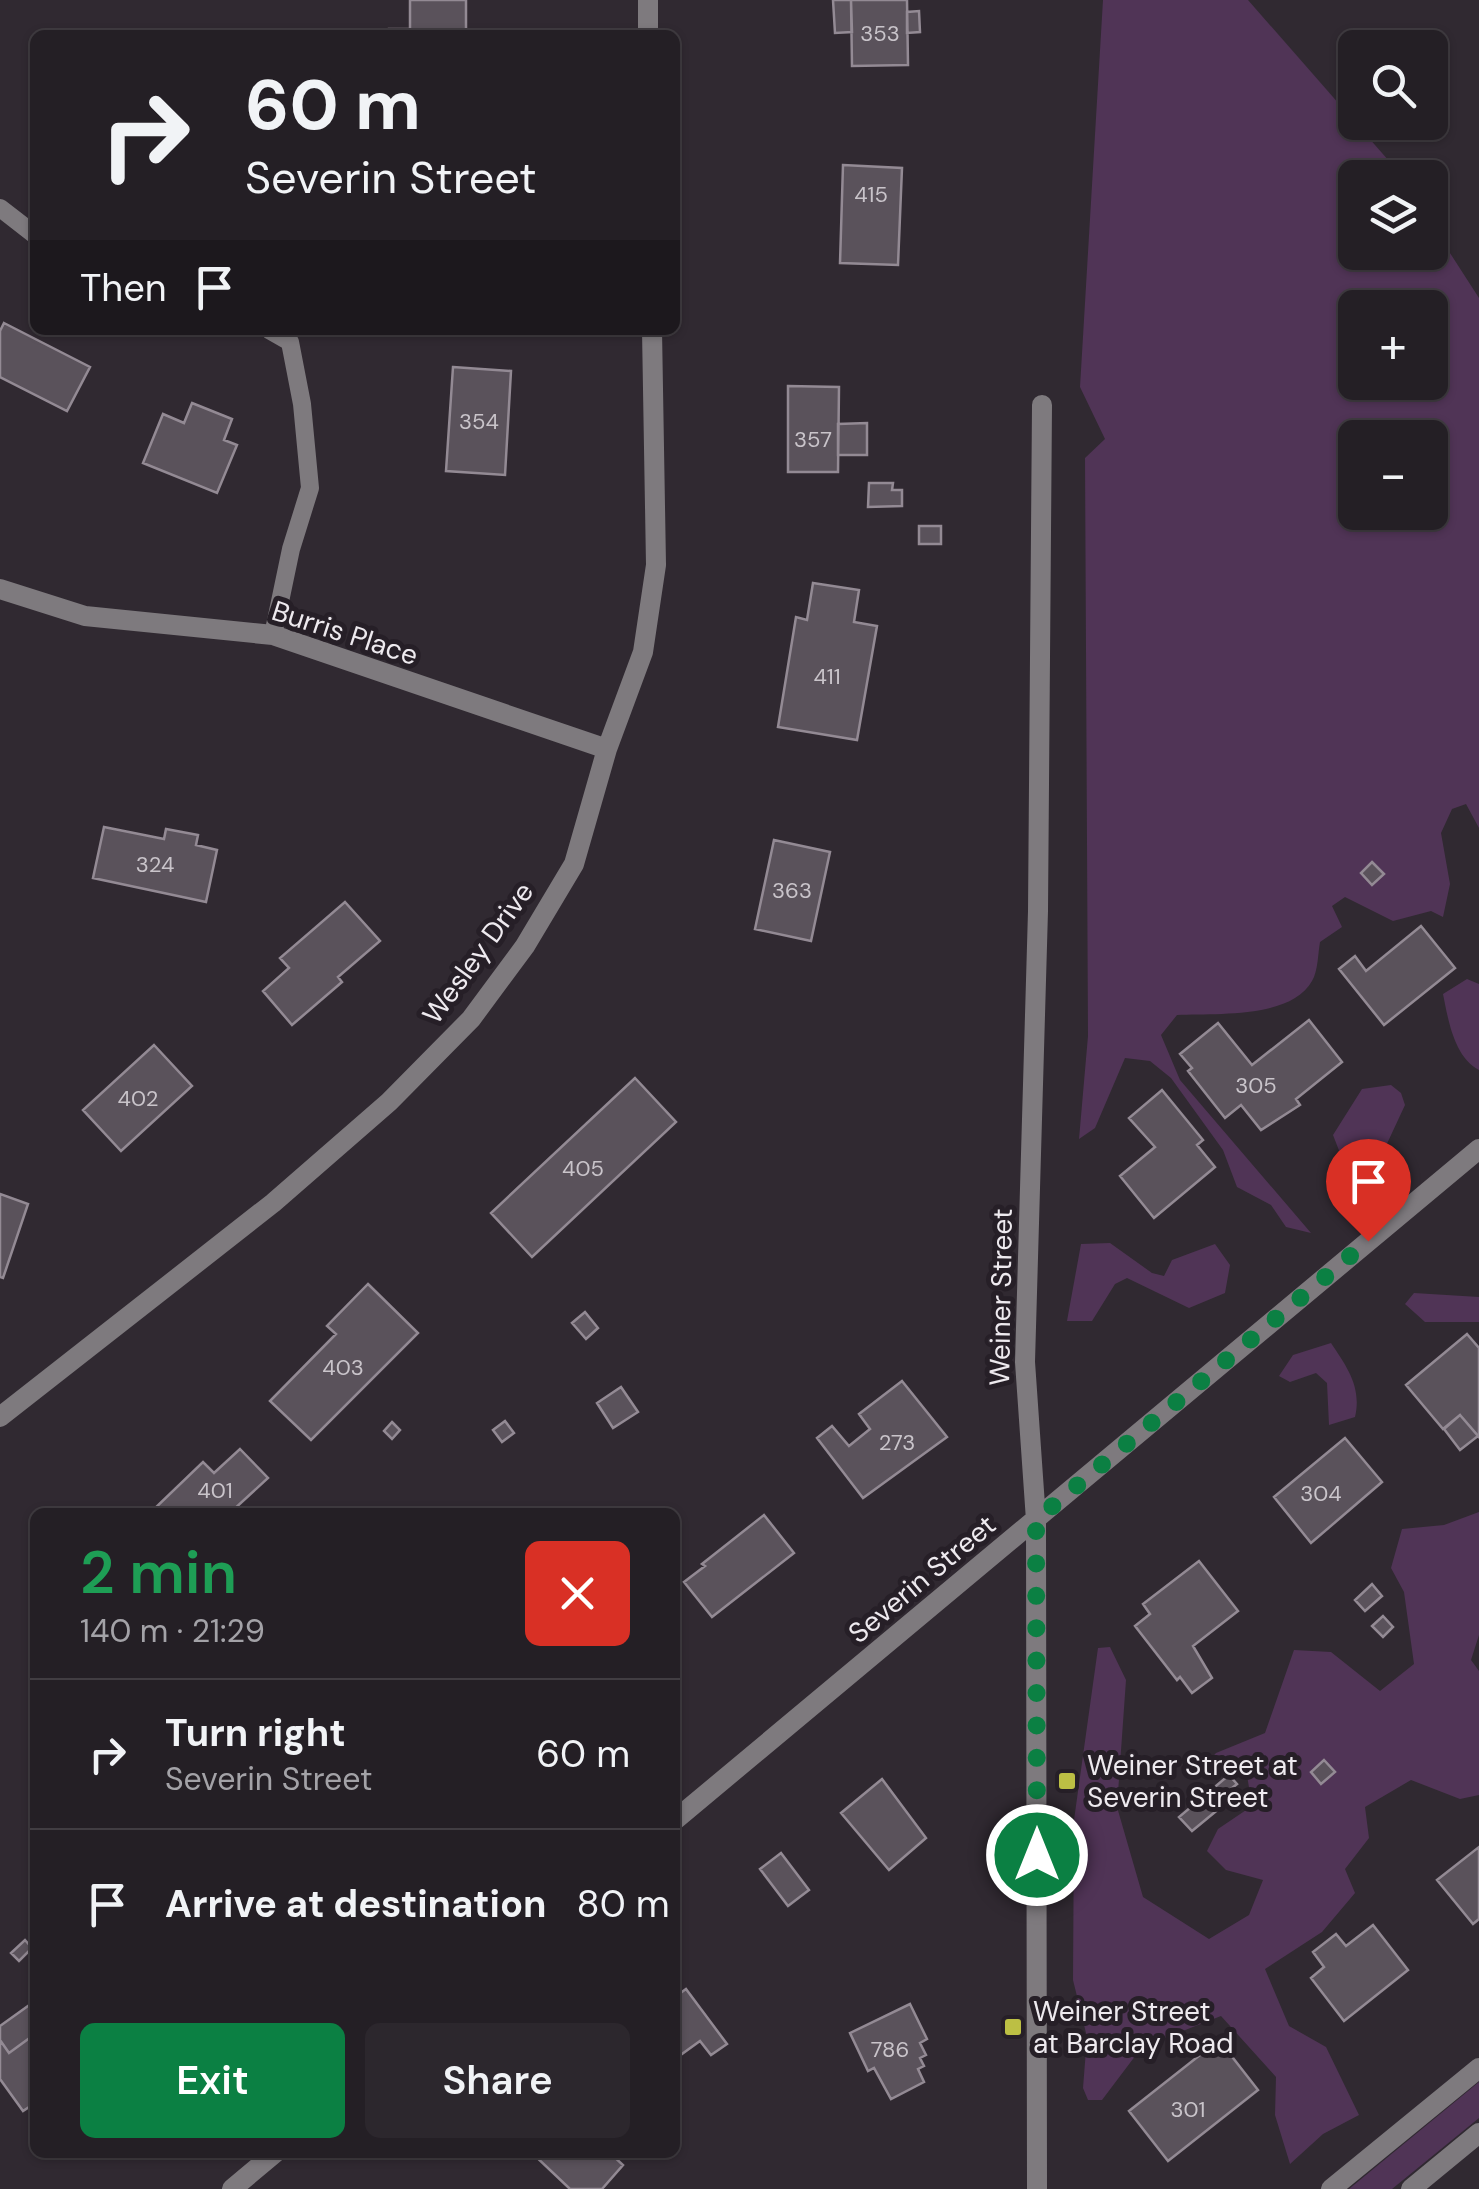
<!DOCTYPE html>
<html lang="en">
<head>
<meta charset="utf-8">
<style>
  body { margin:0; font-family:"DM Sans",sans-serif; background:#2c272d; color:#f1f3f6; height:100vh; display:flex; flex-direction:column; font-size:38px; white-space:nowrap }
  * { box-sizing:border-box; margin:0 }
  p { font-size:32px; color:#a3a2a7 }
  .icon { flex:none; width:55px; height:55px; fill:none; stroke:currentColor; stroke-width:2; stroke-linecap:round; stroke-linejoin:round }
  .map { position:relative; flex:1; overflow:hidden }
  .side { position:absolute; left:30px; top:1508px; width:650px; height:650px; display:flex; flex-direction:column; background:#241f25; border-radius:15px; box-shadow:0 2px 8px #0004,0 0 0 2px #413d42 }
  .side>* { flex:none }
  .guide { position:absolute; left:30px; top:30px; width:650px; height:305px; border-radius:15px; box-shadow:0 2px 8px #0004,0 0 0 2px #413d42; background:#241f25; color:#f1f3f6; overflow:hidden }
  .tools { position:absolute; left:1338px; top:30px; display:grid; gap:20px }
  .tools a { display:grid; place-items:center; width:110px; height:110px; border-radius:15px; background:#241f25; box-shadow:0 2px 8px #0004,0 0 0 2px #413d42; font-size:50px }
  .pin { position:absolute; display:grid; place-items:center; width:85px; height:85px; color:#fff; margin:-102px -42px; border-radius:50% 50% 50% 0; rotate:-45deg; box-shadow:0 0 10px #0007 }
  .pin .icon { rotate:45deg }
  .me { position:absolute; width:110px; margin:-55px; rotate:0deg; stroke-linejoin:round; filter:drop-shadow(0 0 8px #0008) }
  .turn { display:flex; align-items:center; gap:35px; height:210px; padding:0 50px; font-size:45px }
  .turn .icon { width:130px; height:130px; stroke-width:2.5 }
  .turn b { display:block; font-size:70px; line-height:85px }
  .then { display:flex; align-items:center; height:95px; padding:0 50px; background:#0003; gap:20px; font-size:38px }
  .round { display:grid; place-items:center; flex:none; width:105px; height:105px; border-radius:15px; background:#2c272d }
  .overview { display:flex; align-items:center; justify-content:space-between; height:170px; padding:0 50px }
  h1 { font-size:60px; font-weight:600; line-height:75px; color:#1e9e55 }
  .action { display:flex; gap:20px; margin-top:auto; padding:20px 50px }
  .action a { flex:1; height:115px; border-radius:15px; background:#0b8043; color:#fff; font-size:40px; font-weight:600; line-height:115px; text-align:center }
  .action a+a { background:#2c272d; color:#f1f3f6 }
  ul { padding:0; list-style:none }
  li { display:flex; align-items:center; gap:30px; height:150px; padding:0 50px; border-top:2px solid #413d42 }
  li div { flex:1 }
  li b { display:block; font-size:38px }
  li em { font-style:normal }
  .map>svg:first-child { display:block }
  .green { fill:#503456; fill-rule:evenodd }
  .building { fill:#5a525b; stroke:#938a94; stroke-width:2.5 }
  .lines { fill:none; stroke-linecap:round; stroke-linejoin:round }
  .lane { stroke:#7e7a7e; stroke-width:18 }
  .street { stroke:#7e7a7e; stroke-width:20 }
  .route { stroke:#0b8043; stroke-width:18; stroke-dasharray:0 32.4 }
  .poi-dot { fill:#bcbf44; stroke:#261f27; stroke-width:4 }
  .labels { text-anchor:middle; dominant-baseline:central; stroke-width:10; stroke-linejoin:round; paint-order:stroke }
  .number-label { font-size:22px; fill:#c9c4ca }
  .street-label { font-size:28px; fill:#eeeaef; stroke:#261f27 }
  .poi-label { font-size:28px; fill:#eeeaef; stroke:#261f27; text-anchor:start }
</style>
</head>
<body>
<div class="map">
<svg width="1479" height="2189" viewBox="0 0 1479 2189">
  <rect width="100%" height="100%" fill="#302931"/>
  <path class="green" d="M1103,0H1248L1403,177L1355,178V252H1430V222L1479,298V828L1466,804L1452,809L1441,833L1450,884L1443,917L1431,911L1393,921L1345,897L1332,906L1342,927L1320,942C1318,953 1318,971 1312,981C1291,1019 1215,1013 1177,1015L1161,1035L1180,1080L1311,1233L1286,1227L1271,1205L1237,1187L1223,1150L1171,1078L1150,1061L1125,1058L1095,1128L1079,1139L1088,1036L1085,458L1105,439L1080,387ZM1355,308H1430V382H1355ZM1355,438H1430V512H1355Z
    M1467,979L1479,984V1070C1454,1057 1448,1019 1443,994Z
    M1391,1085L1401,1093L1405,1105L1378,1163L1340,1153L1333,1135L1362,1089Z
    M1110,1243L1152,1273L1164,1276L1172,1260L1215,1244L1230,1265L1225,1293L1189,1308L1127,1278L1115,1284L1092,1321H1067L1081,1244Z
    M1414,1293L1479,1297V1322H1425L1405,1304Z
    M1331,1343C1347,1367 1362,1387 1355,1417L1329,1425L1327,1383L1316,1373L1290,1382L1279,1376L1293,1355Z
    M1479,1512V1635L1471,1660L1479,1671V1795L1460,1799L1411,1780L1365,1807L1369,1838L1345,1869L1355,1893L1322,1932L1265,1969L1289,2026L1326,2047L1359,2115L1323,2134L1290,2164L1275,2115L1276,2077L1221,2016L1142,2047L1102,2100H1088L1083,2088L1087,2037L1073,1980L1074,1820L1098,1648L1110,1647L1126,1680L1117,1807L1143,1897L1209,1939L1249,1915L1263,1880L1226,1870L1207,1851L1218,1829L1252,1806L1246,1769L1234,1764L1194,1777L1216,1753L1265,1733L1294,1650L1331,1652L1380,1691L1414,1664L1404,1592L1391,1568L1402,1529L1444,1525Z
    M1479,2082V2118L1392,2189H1349Z"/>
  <path class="building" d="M410,0H466V35H389V29H410Z
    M833,0H851L852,32L835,33Z
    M851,0H907L908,65L852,66Z
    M919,11L920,32L907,33V12Z
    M843,165L902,168L898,265L840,263Z
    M4,323L90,367L67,411L0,377V331Z
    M453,367L511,371L505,475L446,471Z
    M788,386L839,387L838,472H788Z
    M192,403L232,419L224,440L237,445L217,493L143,463L163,414L184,423Z
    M867,423V455H838V424Z
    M869,483H893L892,490H902V506L868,507Z
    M919,526H941V544H919Z
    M813,583L859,590L854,622L877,626L857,740L778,727L796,617L807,620Z
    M104,827L164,839L166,829L198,835L196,845L217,850L206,902L93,878Z
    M774,840L830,852L811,941L755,929Z
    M1372,862L1384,874L1372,885L1361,873Z
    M345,902L380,941L338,977L342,982L292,1025L263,991L289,968L280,958Z
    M1421,926L1455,968L1384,1025L1339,969L1355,956L1366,971Z
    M1309,1020L1342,1062L1296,1099L1300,1105L1261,1130L1241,1105L1225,1118L1188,1071L1192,1068L1180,1054L1218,1023L1252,1065Z
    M154,1045L192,1086L121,1151L83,1110Z
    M635,1078L676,1122L532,1257L491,1213Z
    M1162,1090L1203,1140L1197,1145L1215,1167L1154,1218L1120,1176L1155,1147L1129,1118Z
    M0,1194L28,1204L3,1278L0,1277Z
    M368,1284L418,1333L311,1440L270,1401L336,1334L327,1326Z
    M585,1312L598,1328L586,1339L572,1323Z
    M1467,1334L1479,1348V1437L1460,1415L1443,1429L1406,1385Z
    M902,1381L947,1437L863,1498L817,1438L832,1426L849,1446L870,1429L859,1414Z
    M621,1387L638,1412L613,1428L597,1403Z
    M1460,1415L1478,1436L1460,1450L1444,1429Z
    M505,1421L514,1433L502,1442L493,1430Z
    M392,1422L400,1430L392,1439L384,1431Z
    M1345,1438L1382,1482L1311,1543L1274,1497Z
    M240,1449L268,1478L231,1512H151L203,1462L214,1473Z
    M764,1515L794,1553L712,1617L684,1582L705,1566L702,1564Z
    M1199,1561L1238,1611L1193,1646L1212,1678L1192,1693L1180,1677L1177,1680L1135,1626L1150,1614L1143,1604Z
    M1372,1584L1382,1596L1365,1611L1355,1600Z
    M1383,1616L1393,1627L1383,1637L1372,1626Z
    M1324,1760L1335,1772L1321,1784L1311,1772Z
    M1229,1775L1237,1784L1227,1792L1232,1798L1192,1831L1179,1817Z
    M882,1779L926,1838L889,1870L841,1813Z
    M1479,1847V1919L1473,1924L1437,1880Z
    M781,1853L809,1890L788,1906L760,1869Z
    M1373,1925L1408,1970L1344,2021L1311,1978L1324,1967L1313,1952L1336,1934L1346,1946Z
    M25,1940L32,1948L19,1961L11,1953Z
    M686,1989L727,2044L711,2055L700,2041L675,2059V1997Z
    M35,2001V2034L9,2053L0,2040V2026Z
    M910,2004L927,2039L920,2043L926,2055L920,2058L924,2066L918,2069L924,2082L891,2099L874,2068L868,2071L850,2033Z
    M35,2034V2103L23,2111L0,2079V2040L9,2053Z
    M1219,2040L1258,2090L1168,2161L1129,2111Z
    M609,2152L623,2165L602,2189H570L532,2153Z"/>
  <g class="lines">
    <path class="lane" d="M0,208L35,235
      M269,330L290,342L302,404L310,488L291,549L273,635"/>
    <path class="street" d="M648,0V35
      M0,589L85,616L273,635L607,749
      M0,1417L273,1203L389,1102L471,1019L525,946L574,864L607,749L643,652L656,565L652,330
      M675,1820L1479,1149
      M232,2189L276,2152
      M1037,2189L1036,1520L1025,1362L1038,911L1042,405
      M1331,2189L1479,2068
      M1411,2189L1479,2133"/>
  </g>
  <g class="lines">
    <path class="route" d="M1037,1855L1036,1520L1368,1241"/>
  </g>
  <g class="poi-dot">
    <rect x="1057" y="1771" width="20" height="20" rx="5"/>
    <rect x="1003" y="2017" width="20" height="20" rx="5"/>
  </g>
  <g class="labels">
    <g class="number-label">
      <text x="880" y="33">353</text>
      <text x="871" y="194">415</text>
      <text x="479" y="421">354</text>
      <text x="813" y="439">357</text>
      <text x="827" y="676">411</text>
      <text x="155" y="864">324</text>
      <text x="792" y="890">363</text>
      <text x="1256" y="1085">305</text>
      <text x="138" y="1098">402</text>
      <text x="583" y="1168">405</text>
      <text x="343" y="1367">403</text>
      <text x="897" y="1442">273</text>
      <text x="215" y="1490">401</text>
      <text x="1321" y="1493">304</text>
      <text x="890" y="2049">786</text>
      <text x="1188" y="2109">301</text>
    </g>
    <g class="street-label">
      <text transform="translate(345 633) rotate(18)">Burris Place</text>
      <text transform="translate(478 953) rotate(-54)">Wesley Drive</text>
      <text transform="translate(1001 1297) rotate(-89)">Weiner Street</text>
      <text transform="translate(922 1579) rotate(-40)">Severin Street</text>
    </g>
    <g class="poi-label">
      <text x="1087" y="1765">Weiner Street at<tspan x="1087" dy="32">Severin Street</tspan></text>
      <text x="1033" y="2011">Weiner Street<tspan x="1033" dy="32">at Barclay Road</tspan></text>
    </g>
  </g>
</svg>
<div class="tools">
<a><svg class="icon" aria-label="search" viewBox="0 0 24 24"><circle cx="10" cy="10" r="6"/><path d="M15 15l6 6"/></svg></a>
<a><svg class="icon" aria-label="layers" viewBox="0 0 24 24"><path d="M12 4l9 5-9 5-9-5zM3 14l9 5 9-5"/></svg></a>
<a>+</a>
<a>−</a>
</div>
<div class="pin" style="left:1368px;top:1241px;background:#d93025"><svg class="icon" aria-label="arrive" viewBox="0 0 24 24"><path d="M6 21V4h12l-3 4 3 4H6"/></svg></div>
<svg class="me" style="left:1037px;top:1855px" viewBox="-20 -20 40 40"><circle r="17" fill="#0b8043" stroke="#fff" stroke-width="3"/><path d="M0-11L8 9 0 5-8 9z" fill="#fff"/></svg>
<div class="guide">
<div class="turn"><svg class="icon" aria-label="right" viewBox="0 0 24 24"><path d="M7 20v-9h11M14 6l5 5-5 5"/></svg><div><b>60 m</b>Severin Street</div></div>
<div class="then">Then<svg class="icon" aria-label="arrive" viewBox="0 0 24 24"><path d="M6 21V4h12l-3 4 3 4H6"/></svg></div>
</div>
<section class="side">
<div class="overview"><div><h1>2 min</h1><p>140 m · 21:29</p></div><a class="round" style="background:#d93025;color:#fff"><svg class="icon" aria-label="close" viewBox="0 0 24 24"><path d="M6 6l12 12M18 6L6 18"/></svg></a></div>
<ul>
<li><svg class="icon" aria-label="right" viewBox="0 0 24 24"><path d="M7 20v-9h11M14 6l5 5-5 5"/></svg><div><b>Turn right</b><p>Severin Street</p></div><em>60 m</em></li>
<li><svg class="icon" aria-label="arrive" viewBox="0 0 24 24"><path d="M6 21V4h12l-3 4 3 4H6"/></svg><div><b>Arrive at destination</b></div><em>80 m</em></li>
</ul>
<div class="action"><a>Exit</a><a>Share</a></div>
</section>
</div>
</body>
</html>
